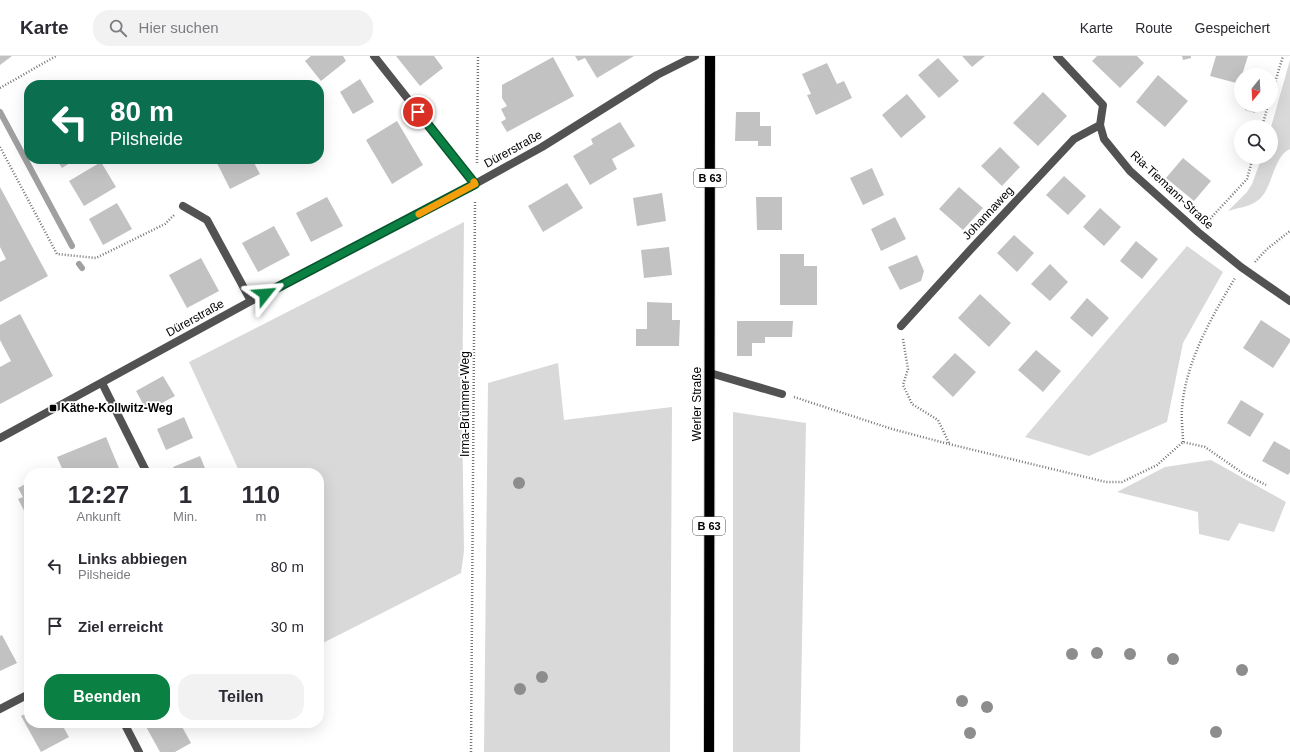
<!DOCTYPE html>
<html lang="de">
<head>
<meta charset="utf-8">
<style>
  body { margin:0; font-family:Arial,sans-serif; background:#f2f2f3; color:#2b2b33; height:100vh; display:flex; flex-direction:column; font-size:15px; white-space:nowrap }
  * { box-sizing:border-box; margin:0 }
  p { font-size:13px; color:#7c7c81 }
  .icon { flex:none; width:22px; height:22px; fill:none; stroke:currentColor; stroke-width:2; stroke-linecap:round; stroke-linejoin:round }
  .map { position:relative; flex:1; overflow:hidden }
  .side { position:absolute; left:24px; top:412px; width:300px; height:260px; display:flex; flex-direction:column; background:#fff; border-radius:16px; box-shadow:0 4px 16px #0002 }
  .side>* { flex:none }
  .top-card { position:absolute; left:24px; top:24px; width:300px; height:84px; border-radius:16px; box-shadow:0 4px 16px #0002; background:#0b6e4f; color:#fff; overflow:hidden }
  .needle { width:26px; rotate:198deg }
  .controls { position:absolute; left:1234px; top:12px; display:grid; gap:8px }
  .controls a { display:grid; place-items:center; width:44px; height:44px; border-radius:50%; background:#fff; box-shadow:0 4px 16px #0002; font-size:20px }
  .pin { position:absolute; display:grid; place-items:center; width:34px; height:34px; color:#fff; margin:-17px; border:2px solid #fff; border-radius:50%; box-shadow:0 1px 4px #0007 }
  .me { position:absolute; width:44px; margin:-22px; rotate:62deg; stroke-linejoin:round; filter:drop-shadow(0 0 3px #0008) }
  .turn { display:flex; align-items:center; gap:14px; height:84px; padding:0 20px; font-size:18px }
  .turn .icon { width:52px; height:52px; stroke-width:2.5 }
  .turn b { display:block; font-size:28px; line-height:34px }
  .eta { display:flex; justify-content:space-evenly; align-items:center; height:68px; text-align:center }
  .eta b { font-size:24px; font-weight:700; line-height:28px }
  .action { display:flex; gap:8px; margin-top:auto; padding:8px 20px }
  .action a { flex:1; height:46px; border-radius:16px; background:#0b8043; color:#fff; font-size:16px; font-weight:700; line-height:46px; text-align:center }
  .action a+a { background:#f2f2f3; color:#2b2b33 }
  ul { padding:0; list-style:none }
  li { display:flex; align-items:center; gap:12px; height:60px; padding:0 20px }
  li div { flex:1 }
  li b { display:block; font-size:15px }
  li em { font-style:normal }
  header { display:flex; align-items:center; gap:24px; box-sizing:border-box; height:56px; padding:0 20px; background:#fff; border-bottom:1px solid #e1e1e2 }
  header strong { font-size:19px }
  nav { display:flex; gap:22px; margin-inline-start:auto; font-size:14px }
  .search { width:280px; height:36px; background:#f2f2f3; display:flex; align-items:center; gap:10px; box-sizing:border-box; padding:0 14px; border-radius:16px; color:#7c7c81; font-size:15px }
  .map>svg:first-child { display:block }
  .green { fill:#d9d9d9 }
  .lines { fill:none; stroke-linecap:round; stroke-linejoin:round }
  .stream { stroke:#a0a0a0; stroke-width:6 }
  .building { fill:#c2c2c2 }
  .primary-casing { stroke:#dbdbdb; stroke-width:12 }
  .path { stroke:#747474; stroke-width:2.5; stroke-dasharray:1 2; stroke-linecap:butt }
  .service { stroke:#525252; stroke-width:8 }
  .minor { stroke:#525252; stroke-width:8 }
  .primary { stroke:#000; stroke-width:10 }
  .tree { fill:#8d8d8d }
  .route-casing { stroke:#07532c; stroke-width:10 }
  .route { stroke:#0b8043; stroke-width:7 }
  .slow { stroke:#f59e0b; stroke-width:7 }
  .poi-dot { fill:#000; stroke:#fff; stroke-width:1.5 }
  .labels { text-anchor:middle; dominant-baseline:central; stroke-width:3.5; stroke-linejoin:round; paint-order:stroke }
  .shield { fill:#fff; stroke:#4c4c4c; stroke-width:1 }
  .shield-label { font-size:11px; font-weight:bold; fill:#000 }
  .street-label { font-size:12px; fill:#000; stroke:#fff }
  .poi-label { font-size:12px; font-weight:bold; fill:#000; stroke:#fff; text-anchor:start }
</style>
</head>
<body>
<header>
<strong>Karte</strong>
<div class="search"><svg class="icon" aria-label="search" viewBox="0 0 24 24"><circle cx="10" cy="10" r="6"/><path d="M15 15l6 6"/></svg>Hier suchen</div>
<nav><a>Karte</a><a>Route</a><a>Gespeichert</a></nav>
</header>
<div class="map">
<svg width="1290" height="696" viewBox="0 0 1290 696">
  <rect width="100%" height="100%" fill="#fff"/>
  <path class="green" d="M1290,4V93C1272,101 1273,135 1257,145C1249,151 1237,152 1228,155L1247,136L1252,128L1262,101H1271V71Z
    M464,166L462,356L464,495L461,517L319,589V417H240L189,306Z
    M1187,190L1223,216L1183,287L1167,366L1089,400L1025,381Z
    M558,307L564,364L672,351L670,696H484L488,327Z
    M733,356L806,367L800,696H733Z
    M1211,404L1286,446L1274,476L1239,467L1229,485L1199,478L1198,456L1117,436L1165,411Z"/>
  <g class="lines">
    <path class="stream" d="M0,56L72,190
      M79,208L82,212"/>
  </g>
  <path class="building" d="M0,0H12L0,9Z
    M311,0H343L346,5L321,25L305,5Z
    M396,0H434L443,12L420,30Z
    M575,0H634L597,22L585,2L578,5Z
    M962,0H985L972,11Z
    M1097,0H1137L1144,7L1120,32L1092,5Z
    M1182,0H1191V2L1183,4Z
    M1216,0H1248L1242,19H1241L1240,28L1210,20Z
    M553,1L574,40L507,76L501,66L506,63L501,53L507,50L502,42V29Z
    M938,2L959,25L939,42L918,19Z
    M827,7L837,28L844,25L852,42L816,59L807,39L811,38L802,18Z
    M1158,19L1188,45L1165,71L1136,46Z
    M360,23L374,46L353,58L340,36Z
    M67,24L69,29H58Z
    M1043,36L1067,60L1038,90L1013,67Z
    M907,38L926,61L901,82L882,59Z
    M29,45V54L25,47Z
    M1246,49H1257L1255,57L1245,54Z
    M736,56H760V70H771V90H758V85H735Z
    M397,65L423,109L392,128L366,84Z
    M620,66L635,90L612,103L617,113L590,129L573,100L593,88L591,83Z
    M1000,91L1020,111L1002,130L981,110Z
    M1183,102L1211,125L1194,145L1166,122Z
    M56,103H76L62,112Z
    M225,103H252L260,118L230,133L217,107Z
    M101,106L116,131L84,150L69,125Z
    M872,112L884,139L863,149L850,122Z
    M1064,120L1086,140L1068,159L1046,139Z
    M567,127L583,152L543,176L528,150Z
    M0,131L48,220L0,246V206L6,203L0,191Z
    M959,131L983,152L963,174L939,153Z
    M662,137L666,165L637,170L633,142Z
    M327,141L343,170L311,186L296,157Z
    M756,141H782V174H757Z
    M117,147L132,173L103,189L89,163Z
    M1100,152L1121,171L1104,190L1083,171Z
    M895,161L906,183L881,195L871,173Z
    M274,170L290,199L258,216L242,187Z
    M1014,179L1034,197L1017,216L997,197Z
    M1136,185L1158,203L1142,223L1120,205Z
    M669,191L672,219L644,222L641,194Z
    M780,198H804V210H817V249H780Z
    M917,199L924,215L921,225L900,234L888,211Z
    M201,202L219,235L187,252L169,219Z
    M1050,208L1068,226L1050,245L1031,228Z
    M980,238L1011,267L989,291L958,262Z
    M1087,242L1109,262L1092,281L1070,262Z
    M647,246L672,247V264H680L679,290H636V273H647Z
    M20,258L53,320L0,348V311L11,305L0,284V269Z
    M1261,264L1290,283V286L1273,312L1243,292Z
    M737,265H793L792,281H765V287H752V300H737Z
    M1036,294L1061,315L1043,336L1018,314Z
    M955,297L976,316L953,341L932,321Z
    M163,320L175,340L147,355L136,335Z
    M1241,344L1264,358L1250,381L1227,367Z
    M184,361L193,382L166,394L157,373Z
    M106,381L121,417H64L57,401Z
    M1274,385L1290,394V416L1288,419L1262,405Z
    M200,400L207,417H175L173,411Z
    M29,426V464L18,443L23,441L18,432Z
    M2,579L17,607L0,615V580Z
    M29,656V667H61L69,681L41,696L21,660Z
    M144,667H180L191,687L175,696H160Z"/>
  <g class="lines">
    <g class="primary-casing">
      <path id="primary" d="M709,696L710,0"/>
    </g>
    <path class="path" d="M0,32L56,0
      M1271,40L1283,0
      M1262,71L1268,49
      M0,91L57,198L96,202L165,168L174,159
      M477,107L478,0
      M1208,165L1247,123L1253,101
      M1255,206L1267,193L1290,175
      M903,283L908,313L903,329L912,348L938,364L949,387
      M794,341L892,373L949,388L1106,426H1122L1157,409L1183,386L1205,391L1244,418L1266,429
      M1183,386C1183,375 1181,363 1182,352C1186,305 1211,262 1235,222
      M471,696L475,144"/>
    <path class="service" d="M710,317L782,338"/>
    <path class="minor" d="M374,0L475,128
      M1057,0L1103,49L1100,69L1104,83L1130,115L1198,176L1241,211L1290,245
      M183,150L207,164L251,245
      M901,270L972,192L1074,83L1100,69
      M102,327L147,417
      M0,382L251,245L475,128L542,91L657,19L695,0
      M0,653L29,638
      M124,667L139,696"/>
    <use href="#primary" class="primary"/>
  </g>
  <g class="tree">
    <circle cx="519" cy="427" r="6"/>
    <circle cx="1097" cy="597" r="6"/>
    <circle cx="1072" cy="598" r="6"/>
    <circle cx="1130" cy="598" r="6"/>
    <circle cx="1173" cy="603" r="6"/>
    <circle cx="1242" cy="614" r="6"/>
    <circle cx="542" cy="621" r="6"/>
    <circle cx="520" cy="633" r="6"/>
    <circle cx="962" cy="645" r="6"/>
    <circle cx="987" cy="651" r="6"/>
    <circle cx="1216" cy="676" r="6"/>
    <circle cx="970" cy="677" r="6"/>
  </g>
  <g class="lines">
    <g class="route-casing">
      <path id="route" d="M265,238L475,128L418,56"/>
    </g>
    <use href="#route" class="route"/>
    <path class="slow" d="M419,158L475,128L474,126"/>
  </g>
  <rect class="poi-dot" x="49" y="348" width="8" height="8" rx="2"/>
  <g class="labels">
    <g class="shield">
      <rect x="694" y="113" width="32" height="18" rx="3"/>
      <rect x="693" y="461" width="32" height="18" rx="3"/>
    </g>
    <g class="shield-label">
      <text x="710" y="122">B 63</text>
      <text x="709" y="470">B 63</text>
    </g>
    <g class="street-label">
      <text transform="translate(513 93) rotate(-29)">Dürerstraße</text>
      <text transform="translate(1172 134) rotate(43)">Ria-Tiemann-Straße</text>
      <text transform="translate(988 157) rotate(-47)">Johannaweg</text>
      <text transform="translate(195 262) rotate(-29)">Dürerstraße</text>
      <text transform="translate(465 348) rotate(-90)">Irma-Brümmer-Weg</text>
      <text transform="translate(697 348) rotate(-90)">Werler Straße</text>
    </g>
    <g class="poi-label">
      <text x="61" y="352">Käthe-Kollwitz-Weg</text>
    </g>
  </g>
</svg>
<div class="controls">
<a><svg class="needle" viewBox="-14 -14 28 28"><path d="M0-13l5 13h-10z" fill="#e53935"/><path d="M0 13l5-13h-10z" fill="#7c7c81"/></svg></a>
<a><svg class="icon" aria-label="search" viewBox="0 0 24 24"><circle cx="10" cy="10" r="6"/><path d="M15 15l6 6"/></svg></a>
</div>
<div class="pin" style="left:418px;top:56px;background:#d93025"><svg class="icon" aria-label="arrive" viewBox="0 0 24 24"><path d="M6 21V4h12l-3 4 3 4H6"/></svg></div>
<svg class="me" style="left:265px;top:238px" viewBox="-20 -20 40 40"><path d="M0-17L14 15 0 8-14 15z" fill="#0b8043" stroke="#fff" stroke-width="4"/></svg>
<div class="top-card">
<div class="turn"><svg class="icon" aria-label="left" viewBox="0 0 24 24"><path d="M17 20v-9H6M10 6l-5 5 5 5"/></svg><div><b>80 m</b>Pilsheide</div></div>
</div>
<section class="side">
<div class="eta">
<div><b>12:27</b><p>Ankunft</p></div>
<div><b>1</b><p>Min.</p></div>
<div><b>110</b><p>m</p></div>
</div>
<ul>
<li><svg class="icon" aria-label="left" viewBox="0 0 24 24"><path d="M17 20v-9H6M10 6l-5 5 5 5"/></svg><div><b>Links abbiegen</b><p>Pilsheide</p></div><em>80 m</em></li>
<li><svg class="icon" aria-label="arrive" viewBox="0 0 24 24"><path d="M6 21V4h12l-3 4 3 4H6"/></svg><div><b>Ziel erreicht</b></div><em>30 m</em></li>
</ul>
<div class="action"><a>Beenden</a><a>Teilen</a></div>
</section>
</div>
</body>
</html>
